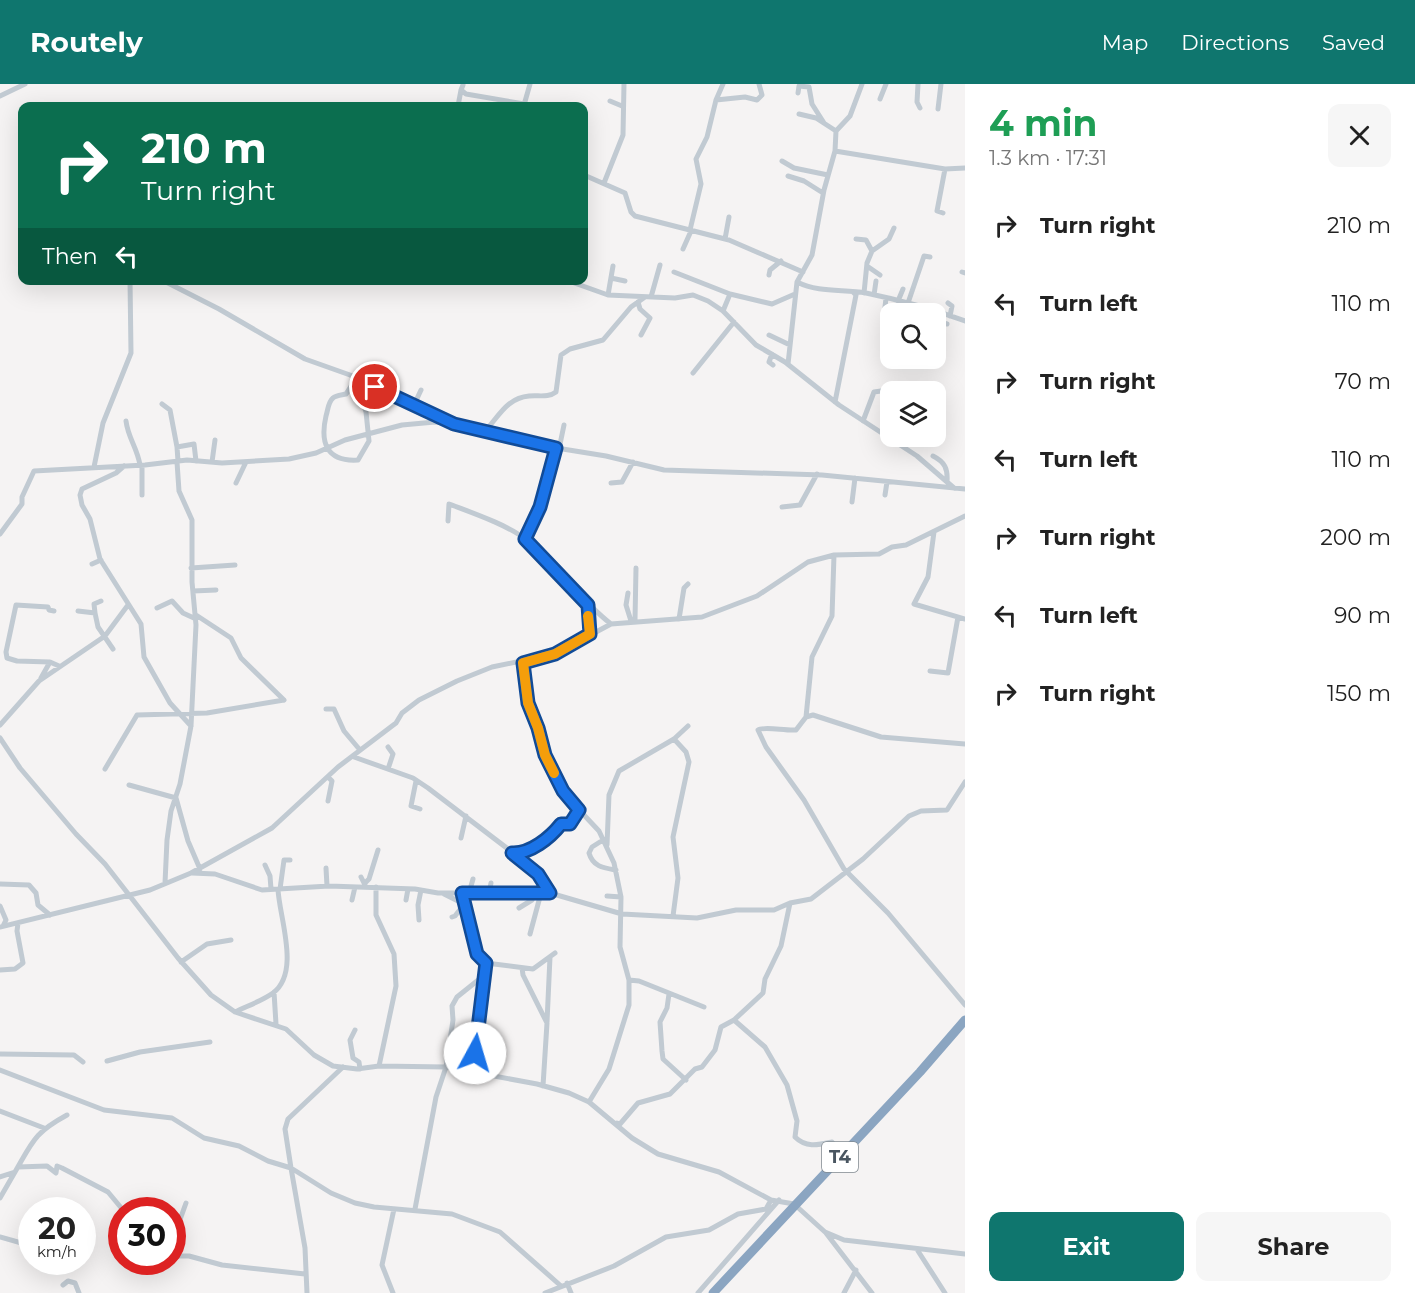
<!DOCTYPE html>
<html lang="en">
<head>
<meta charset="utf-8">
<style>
  body { margin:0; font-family:Montserrat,sans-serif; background:#f6f6f6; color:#222; height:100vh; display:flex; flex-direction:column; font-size:22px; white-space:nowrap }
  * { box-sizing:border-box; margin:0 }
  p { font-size:20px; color:#767676 }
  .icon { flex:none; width:33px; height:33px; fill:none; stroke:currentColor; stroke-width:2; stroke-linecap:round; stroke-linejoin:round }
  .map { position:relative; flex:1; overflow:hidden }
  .details { display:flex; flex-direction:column; background:#fff; width:450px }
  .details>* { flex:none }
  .banner { position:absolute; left:18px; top:18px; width:570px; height:183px; border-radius:12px; box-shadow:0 6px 24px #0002; background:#0b6e4f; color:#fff; overflow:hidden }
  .controls { position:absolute; left:880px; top:219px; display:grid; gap:12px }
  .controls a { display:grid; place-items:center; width:66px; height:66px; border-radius:12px; background:#fff; box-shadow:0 6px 24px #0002; font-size:30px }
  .speed { position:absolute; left:18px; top:1113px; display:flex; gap:12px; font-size:30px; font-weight:700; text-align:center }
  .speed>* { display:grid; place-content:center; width:78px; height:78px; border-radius:50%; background:#fff; box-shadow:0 6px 24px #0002; line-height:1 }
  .speed small { font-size:15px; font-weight:400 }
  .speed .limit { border:9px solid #d22; background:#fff; color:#111 }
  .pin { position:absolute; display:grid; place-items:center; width:51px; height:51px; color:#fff; margin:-26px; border:3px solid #fff; border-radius:50%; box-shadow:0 2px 6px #0007 }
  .me { position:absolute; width:66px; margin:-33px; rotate:6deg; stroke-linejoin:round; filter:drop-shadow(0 0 4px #0008) }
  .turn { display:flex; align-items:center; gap:21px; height:126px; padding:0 24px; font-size:27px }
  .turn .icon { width:78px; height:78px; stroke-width:2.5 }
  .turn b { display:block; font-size:42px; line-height:51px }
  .then { display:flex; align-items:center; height:57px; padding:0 24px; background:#0003; gap:12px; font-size:22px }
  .round { display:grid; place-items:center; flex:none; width:63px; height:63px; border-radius:12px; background:#f6f6f6 }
  .overview { display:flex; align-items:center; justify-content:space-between; height:102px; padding:0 24px }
  h1 { font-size:36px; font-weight:700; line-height:45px; color:#1e9e55 }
  .action { display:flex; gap:12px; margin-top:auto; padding:12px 24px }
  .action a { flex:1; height:69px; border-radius:12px; background:#0f766e; color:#fff; font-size:24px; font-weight:700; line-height:69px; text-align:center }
  .action a+a { background:#f6f6f6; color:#222 }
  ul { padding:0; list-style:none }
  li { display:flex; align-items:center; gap:18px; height:78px; padding:0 24px }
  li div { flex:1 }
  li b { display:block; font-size:22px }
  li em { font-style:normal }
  header { display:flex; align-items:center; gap:36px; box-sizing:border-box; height:84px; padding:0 30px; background:#0f766e; color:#fff }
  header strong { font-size:28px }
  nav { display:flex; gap:33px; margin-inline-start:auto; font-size:21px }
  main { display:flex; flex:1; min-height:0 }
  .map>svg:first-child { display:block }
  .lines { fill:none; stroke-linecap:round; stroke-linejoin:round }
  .street { stroke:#c1cad2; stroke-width:5 }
  .highway { stroke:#8ba5c1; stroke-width:9 }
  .route-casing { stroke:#114b97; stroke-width:15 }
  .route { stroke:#1a73e8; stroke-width:10 }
  .slow { stroke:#f59e0b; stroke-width:10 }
  .labels { text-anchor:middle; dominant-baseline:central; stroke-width:5; stroke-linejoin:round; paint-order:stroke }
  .shield { fill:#fff; stroke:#808990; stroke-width:1.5 }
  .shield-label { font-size:18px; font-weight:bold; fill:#4a5661 }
</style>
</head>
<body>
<header>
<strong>Routely</strong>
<nav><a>Map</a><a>Directions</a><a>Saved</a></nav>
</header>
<main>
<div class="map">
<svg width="965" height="1209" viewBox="0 0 965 1209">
  <rect width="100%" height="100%" fill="#f5f3f3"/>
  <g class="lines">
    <path class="street" d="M918,0L917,18L920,24
      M463,1L461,6L466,10L524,20
      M798,9L799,2L809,3L812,20L824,39
      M0,12L25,0
      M880,15L886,0
      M716,16L723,0
      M610,17L622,22
      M524,21L530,0
      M458,22L461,6
      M938,25L941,0
      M799,30L816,34L836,47
      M835,67L945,85L965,84
      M782,77L794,84L828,91
      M584,91L625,109L631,128L635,132L729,156L803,188
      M788,92L804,97L823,109
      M604,99L623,51L624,0
      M943,129L937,127L945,85
      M690,146L701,100L696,75L707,53L716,16L745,13L757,16L762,11L759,0
      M725,155L729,133
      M856,155L866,156L872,167L867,179L864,209
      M683,165L691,147
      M872,167L889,155L894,144
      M867,182L880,191
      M674,188L730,210
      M962,188L965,189
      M769,191L770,186L781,177
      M611,194L625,197
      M162,196L219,225L305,275L350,291L450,338
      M566,196L608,211L675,214L693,211L708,217L723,227L756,261L785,278L839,321L917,372L954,404
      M797,198C819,209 843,205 866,209C900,216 933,225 965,237
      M608,211L613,182
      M874,211L876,197
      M651,213L660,181
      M886,214L884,232L891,233
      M898,217L903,205
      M638,218L640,225L650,234L641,251
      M908,219L924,172L930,173
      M948,219L952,222L950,232
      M723,227L730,210L772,220L795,210
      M939,228L937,237L947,240
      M769,251L790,261
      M772,270L769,278L773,281
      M788,280L797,198L812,171L824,106L835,67L836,47L850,32L862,0
      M693,289L734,238
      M356,295L366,328L369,357L358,376C326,378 320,358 326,332C328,326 328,318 333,314C336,311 342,311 346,310Z
      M835,318L856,211L853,208
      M162,320L170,326L177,363
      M414,321L421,306
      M126,337C128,354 137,363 140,381
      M863,337L874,308L881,307
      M486,346C499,332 507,314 529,312C539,311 548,314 556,308L561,271L570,265L603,256L631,223L645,213
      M559,365L564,341
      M933,372C945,378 948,385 947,398
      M178,377L177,363L194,360L196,377
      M212,378L215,356
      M124,382L116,389L82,405L80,411L82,421L90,435L100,475L141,540L144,573L170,619L191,642
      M94,383L103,339L131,269L130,196
      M236,399L246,378
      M611,399L622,398L633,378
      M142,411V381
      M885,411L887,398
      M852,418L855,394
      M782,423L800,421L817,390
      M448,437L449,420C470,428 508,441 525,455C556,481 579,515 611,540
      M934,448L928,493L914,520L965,535
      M0,450L22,420V413L34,387L145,381L187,376L222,379L289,375L316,369L345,356L402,341L435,338L469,342L538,361L606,372L664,386L822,391L965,405
      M525,455L540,423L556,364
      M92,480L101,476
      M191,484L235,481
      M193,507L216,506
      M628,509L626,521L631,537
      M588,521L590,550
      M157,524L172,517L183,529L196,535
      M78,527L95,529L98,543L113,565
      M95,529L94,520L101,517
      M196,531L231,554L241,574L284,616
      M679,535L684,504L688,500
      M635,536L636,484
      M50,578L17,577L7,574L6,568L16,521L48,523L49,526L54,527
      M523,578L528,619L539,643L545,671L569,715L599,747L614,779L621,813L620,863L629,896V921L609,985L589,1018
      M930,587L948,589L958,533
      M41,594L50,578L59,582
      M326,625H334L344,647L360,666
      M806,633L812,573L832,532L834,471
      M0,641L39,597L105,552L128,521
      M0,654L20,684L76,750L105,780L178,874L211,911L235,928L286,945L314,971L333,982L357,985L379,982L446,983L537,1000L569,1009L589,1018L632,1054L658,1070L719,1088L771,1116L794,1120L825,1148L844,1156L965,1170
      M965,660L881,653L813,631L806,633L796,646C785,647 764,642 758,646L766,663L804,716L844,785L888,829L965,921
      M388,663L393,670L388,685
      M354,673L413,694L428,704L529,781L550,809
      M105,685L137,631L207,629L284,616
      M328,693L332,697L328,717
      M416,697L411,722L420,725
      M129,701L176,714L188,757L200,785
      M461,754L466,732
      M603,756L592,763L589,769C593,783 604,784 616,786
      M607,761L609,711L619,687L674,655L688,642
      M512,769C530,770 550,754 561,740H570L579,726
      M265,781L270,792L271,805
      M326,784L327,802
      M192,789L215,790L262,806L329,802L415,805L438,809H550L622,830L697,834L736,826H774L790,819L811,815L863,775L909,732L921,727L947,726L965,698
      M361,793L365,801
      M165,799L167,756L171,727L180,700L191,642L196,541L192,498V436L179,407L177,378
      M365,799L369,795L378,766
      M0,800L29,801L36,809L38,821L50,831
      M376,803V831L394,870L396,902L379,982
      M280,805L284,776H290
      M469,809L473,795
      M489,809L491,799
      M444,810L464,820
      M607,812L621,813
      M352,816L355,803
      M406,816L408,805
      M0,822L6,836L3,842
      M519,824L532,816L534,809
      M673,832L678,794L673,753L689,678L686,668L674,655
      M452,833L455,832L465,819
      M419,836L418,821L421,806
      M0,843L150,806L191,789L272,744L338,683L396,639L402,629L419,616L457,597L492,583L555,570L611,540L702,533L757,512L808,478L834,471L879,470L892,463L906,461L965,432
      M530,850L541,809
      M181,878L207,860L231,856
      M486,879L533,885L555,869
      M522,884L523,891L547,939L543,1002
      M0,886L15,885L23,879L17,847L18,839
      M484,891L475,969L485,991
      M629,896L639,897L704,923
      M274,908L276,940
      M669,910L667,924L660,938L662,967L663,975L686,996
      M235,928C247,922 262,917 273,909C301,888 279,833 278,805
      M734,936L765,963L787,1001L797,1037L795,1053C806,1064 818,1061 832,1058L842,1071
      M547,938L550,873
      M355,946L350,956L353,974L359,978L360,985
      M0,970L74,971L83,978
      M107,977L140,968L210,958
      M343,983L288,1035L285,1045L291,1084L331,1109L355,1119L374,1123L452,1130L500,1148L561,1202
      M0,986L104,1026L172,1034L204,1054L239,1062L268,1077L291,1084L305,1164L307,1209
      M0,1027L44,1044
      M617,1039L620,1040L638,1019L670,1010L695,985L702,983L715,966L721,943L734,936L763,909L765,895L781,862L790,819
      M18,1083L47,1082L56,1089L57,1082L62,1084L108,1108L123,1126
      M0,1093L15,1088C33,1057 34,1049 67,1031
      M0,1114L15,1088
      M415,1125L436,1013L446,983L453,936L452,922L457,913L482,893L486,879L477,870L462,809
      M826,1149L872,1209
      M0,1153L32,1162
      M172,1158L186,1119
      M918,1167L945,1209
      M172,1172H189L222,1181L305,1190
      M567,1199L571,1209
      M63,1201L68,1197L75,1199L79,1209
      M393,1209L382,1181L394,1125
      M545,1209L614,1182L666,1153L709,1146L738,1130L766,1125L771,1116
      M698,1209L779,1116
      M844,1209L856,1186"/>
    <path class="highway" d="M713,1209L920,988L965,936"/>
  </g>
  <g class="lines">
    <g class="route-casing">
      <path id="route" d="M375,303L454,340L556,364L540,423L525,455L588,521L590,550L555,570L523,579L528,619L538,644L545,671L563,707L579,726L570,740H561C550,754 530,770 512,769L538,790L550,809H462L477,870L486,879L475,969"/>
    </g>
    <use href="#route" class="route"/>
    <path class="slow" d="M554,689L545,671L538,644L528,619L523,579L555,570L590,550L588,532"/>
  </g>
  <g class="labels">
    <rect class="shield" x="822" y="1058" width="36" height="30" rx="4.5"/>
    <g class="shield-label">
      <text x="840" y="1073">T4</text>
    </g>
  </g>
</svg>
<div class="controls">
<a><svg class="icon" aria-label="search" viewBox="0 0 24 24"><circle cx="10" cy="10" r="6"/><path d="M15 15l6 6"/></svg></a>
<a><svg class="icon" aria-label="layers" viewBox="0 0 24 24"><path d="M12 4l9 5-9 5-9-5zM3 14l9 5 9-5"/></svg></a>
</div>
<div class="speed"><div>20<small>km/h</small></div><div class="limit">30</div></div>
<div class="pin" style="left:375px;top:303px;background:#d93025"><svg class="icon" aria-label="arrive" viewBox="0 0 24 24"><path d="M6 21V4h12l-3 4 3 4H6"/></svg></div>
<svg class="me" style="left:475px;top:969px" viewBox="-20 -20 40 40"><circle r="19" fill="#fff"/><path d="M0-13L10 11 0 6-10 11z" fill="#1a73e8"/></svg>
<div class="banner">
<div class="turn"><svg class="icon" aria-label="right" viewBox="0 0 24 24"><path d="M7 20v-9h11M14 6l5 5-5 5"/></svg><div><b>210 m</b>Turn right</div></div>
<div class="then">Then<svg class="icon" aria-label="left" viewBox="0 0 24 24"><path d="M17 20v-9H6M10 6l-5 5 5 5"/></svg></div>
</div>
</div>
<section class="details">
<div class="overview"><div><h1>4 min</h1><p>1.3 km · 17:31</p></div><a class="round"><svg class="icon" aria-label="close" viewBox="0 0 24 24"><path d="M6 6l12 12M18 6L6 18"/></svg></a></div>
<ul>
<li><svg class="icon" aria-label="right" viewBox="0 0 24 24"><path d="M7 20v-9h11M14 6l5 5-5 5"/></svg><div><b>Turn right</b></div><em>210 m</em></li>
<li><svg class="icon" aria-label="left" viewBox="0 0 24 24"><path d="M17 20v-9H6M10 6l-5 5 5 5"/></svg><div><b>Turn left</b></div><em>110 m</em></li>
<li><svg class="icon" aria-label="right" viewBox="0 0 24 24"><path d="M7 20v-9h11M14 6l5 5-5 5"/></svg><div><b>Turn right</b></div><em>70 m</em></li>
<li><svg class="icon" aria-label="left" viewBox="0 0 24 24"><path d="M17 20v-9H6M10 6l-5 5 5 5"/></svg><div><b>Turn left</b></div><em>110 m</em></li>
<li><svg class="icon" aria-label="right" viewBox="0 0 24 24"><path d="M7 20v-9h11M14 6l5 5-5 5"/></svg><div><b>Turn right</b></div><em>200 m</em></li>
<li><svg class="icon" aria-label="left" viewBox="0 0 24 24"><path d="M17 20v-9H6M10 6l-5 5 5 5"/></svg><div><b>Turn left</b></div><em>90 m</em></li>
<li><svg class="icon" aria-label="right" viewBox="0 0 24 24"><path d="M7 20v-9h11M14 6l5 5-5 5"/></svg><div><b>Turn right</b></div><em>150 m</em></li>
</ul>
<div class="action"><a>Exit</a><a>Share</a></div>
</section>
</main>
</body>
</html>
